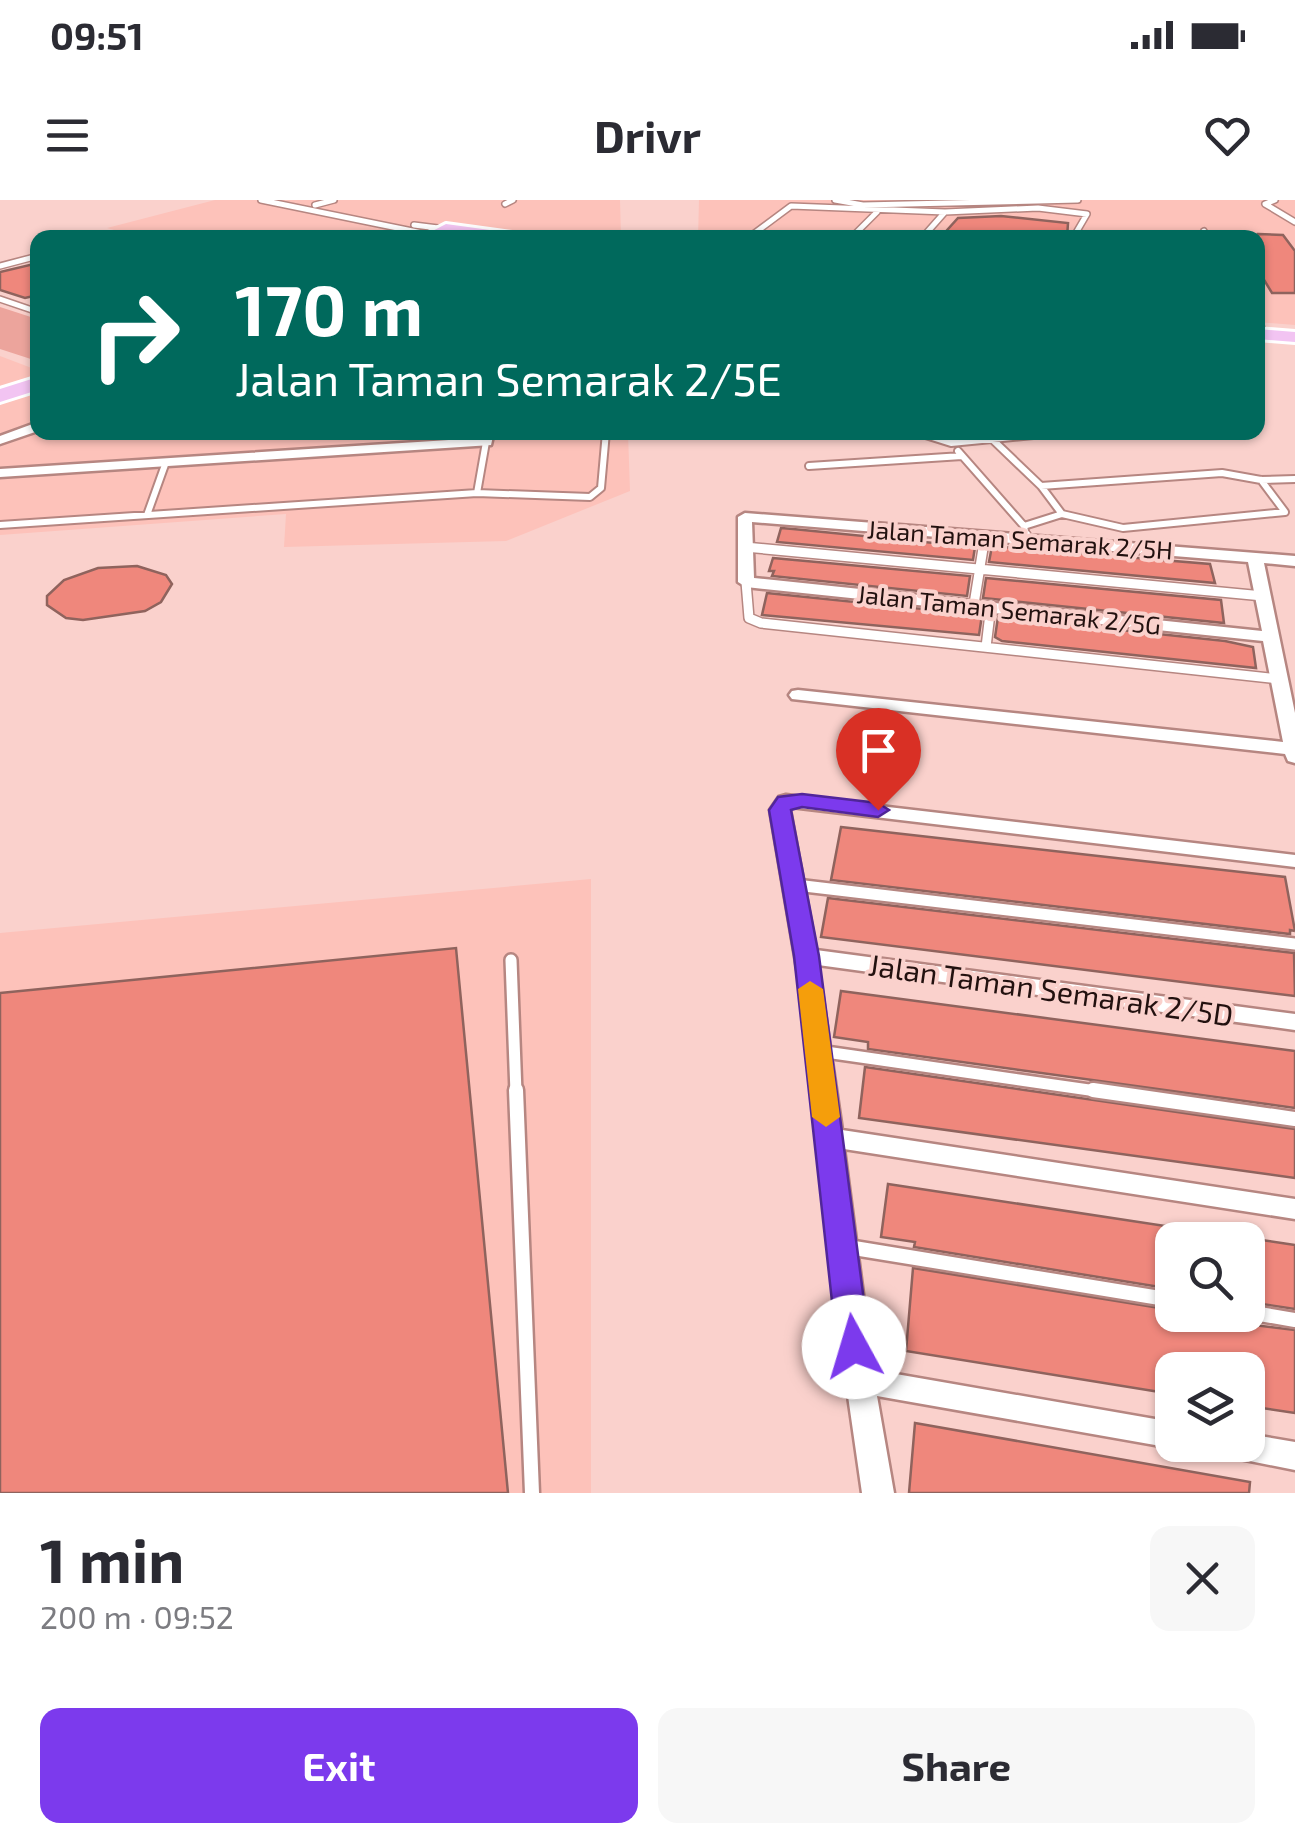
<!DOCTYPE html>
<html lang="en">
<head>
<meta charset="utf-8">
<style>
  body { margin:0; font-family:"Exo 2",sans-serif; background:#f7f7f7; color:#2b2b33; height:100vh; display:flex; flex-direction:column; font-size:38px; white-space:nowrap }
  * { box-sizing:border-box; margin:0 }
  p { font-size:32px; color:#7c7c81 }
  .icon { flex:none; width:55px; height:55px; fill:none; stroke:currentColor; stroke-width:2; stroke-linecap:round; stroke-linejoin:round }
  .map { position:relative; height:1293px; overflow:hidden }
  .details { display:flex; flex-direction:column; background:#fff; flex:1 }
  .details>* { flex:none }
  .guide { position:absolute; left:30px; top:30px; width:1235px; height:210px; border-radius:20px; box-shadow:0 2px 8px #0004; background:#00695c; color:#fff; overflow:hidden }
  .tools { position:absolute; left:1155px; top:1022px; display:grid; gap:20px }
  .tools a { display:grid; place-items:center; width:110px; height:110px; border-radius:20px; background:#fff; box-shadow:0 2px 8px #0004; font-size:50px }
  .pin { position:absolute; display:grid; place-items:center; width:85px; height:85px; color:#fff; margin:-102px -42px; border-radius:50% 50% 50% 0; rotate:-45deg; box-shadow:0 0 10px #0007 }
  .pin .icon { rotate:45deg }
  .me { position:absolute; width:110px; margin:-55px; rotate:354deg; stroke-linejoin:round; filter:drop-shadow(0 0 8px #0008) }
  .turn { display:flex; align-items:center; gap:35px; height:210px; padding:0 40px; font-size:45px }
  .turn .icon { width:130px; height:130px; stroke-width:2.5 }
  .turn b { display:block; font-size:70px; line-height:85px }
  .round { display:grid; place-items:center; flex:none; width:105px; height:105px; border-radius:20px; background:#f7f7f7 }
  .summary { display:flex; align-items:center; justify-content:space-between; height:170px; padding:0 40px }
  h1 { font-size:60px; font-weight:700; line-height:75px }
  .primary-button { display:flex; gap:20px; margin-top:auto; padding:20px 40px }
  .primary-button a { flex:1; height:115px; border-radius:20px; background:#7c3aed; color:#fff; font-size:40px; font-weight:700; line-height:115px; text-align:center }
  .primary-button a+a { background:#f7f7f7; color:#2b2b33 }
  .status { display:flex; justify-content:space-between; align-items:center; height:70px; padding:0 50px; background:#fff; direction:ltr }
  .status svg { height:28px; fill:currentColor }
  header { display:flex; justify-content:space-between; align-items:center; height:130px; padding:0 40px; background:#fff; font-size:45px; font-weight:700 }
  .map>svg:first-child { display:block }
  .built { fill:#fdc2ba }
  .green { fill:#eca49c }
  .building { fill:#ef877c; stroke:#8f635d; stroke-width:2.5 }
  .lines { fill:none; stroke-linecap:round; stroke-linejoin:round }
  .lane-far4-casing { stroke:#b68681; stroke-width:8 }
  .lane-far3-casing { stroke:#b68681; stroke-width:10 }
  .lane-far2-casing { stroke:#b68681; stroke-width:12 }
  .lane-far1-casing { stroke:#b68681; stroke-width:16 }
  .lane-casing { stroke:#b68681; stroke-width:19 }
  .street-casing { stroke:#b68681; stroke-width:5 }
  .primary-casing { stroke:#fff; stroke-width:6 }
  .lane-far4 { stroke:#fff; stroke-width:5 }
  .lane-far3 { stroke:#fff; stroke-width:6 }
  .lane-far2 { stroke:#fff; stroke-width:9 }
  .lane-far1 { stroke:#fff; stroke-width:11 }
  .lane { stroke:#fff; stroke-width:14 }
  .street { fill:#fff; fill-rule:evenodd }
  .primary { fill:#f2c4f2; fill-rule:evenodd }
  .route { fill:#7c3aed; stroke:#51269a; stroke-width:2.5 }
  .slow { fill:#f59e0b }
  .labels { text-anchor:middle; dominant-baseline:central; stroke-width:8; stroke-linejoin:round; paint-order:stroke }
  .far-street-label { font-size:25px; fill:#22110f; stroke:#fad1cc }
  .street-label { font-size:30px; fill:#22110f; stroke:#fad1cc }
</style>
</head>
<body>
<div class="status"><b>09:51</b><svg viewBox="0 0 49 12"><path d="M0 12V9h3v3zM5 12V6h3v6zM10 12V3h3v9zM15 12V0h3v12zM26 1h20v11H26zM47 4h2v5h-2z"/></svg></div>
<header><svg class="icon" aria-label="menu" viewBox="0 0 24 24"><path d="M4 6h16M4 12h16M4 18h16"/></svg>Drivr<svg class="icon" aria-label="heart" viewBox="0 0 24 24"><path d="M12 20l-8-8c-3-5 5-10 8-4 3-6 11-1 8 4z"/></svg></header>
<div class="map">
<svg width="1295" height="1293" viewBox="0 0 1295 1293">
  <rect width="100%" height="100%" fill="#fad1cc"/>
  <path class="built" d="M215,0H620L621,37L143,38L107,28Z
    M699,0H1295V125L1258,122V38H698Z
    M0,156L37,170L38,232L628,233L630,291L506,341L284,347L286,314L0,335Z
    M591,679V1293H0V733Z"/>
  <path class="green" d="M0,107L37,119V161L0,149Z"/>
  <path class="building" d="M1001,16L1068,23L1067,38H940L958,18Z
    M1258,34L1283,35L1295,51V93H1272L1258,70Z
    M38,63V95L25,98L0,90V72Z
    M781,328L793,329L975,347L973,360L777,342Z
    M992,346L1210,364L1215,383L989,362Z
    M773,358L970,376L967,396L772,376L774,371H769Z
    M137,366L166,375L172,384L161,402L145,411L83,420L66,418L47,405V396L64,380L98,368Z
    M986,378L1221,400L1224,423L983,398Z
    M767,393L982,415L979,435L762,415Z
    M998,417L1225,441L1253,447L1256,468L1002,441L995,437Z
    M841,627L1285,677L1295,731L1290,730V734L831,680Z
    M828,698L1294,753L1295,796L821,737Z
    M456,748L508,1293H0V793Z
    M841,791L1295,851V908L868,849V842L834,837Z
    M865,867L1295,929V978L859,918Z
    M888,984L1172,1027V1089L914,1047L915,1042L881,1037Z
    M1248,1038L1295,1045V1109L1248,1102Z
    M913,1068L1172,1110V1115L1295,1130V1213L1248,1206V1170H1172V1194L906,1151Z
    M915,1223L1250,1282L1249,1293H909Z"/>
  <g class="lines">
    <g class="lane-far4-casing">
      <path id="lane-far4" d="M261,0L432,35
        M835,0L863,5L1078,0
        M1275,0L1265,4L1295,22
        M505,4L513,0
        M315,5L334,0
        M945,12L1038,8L1087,14L1073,38
        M414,25L446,29
        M1204,31L1207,38
        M105,38H121
        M748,38L791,6L945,12L922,38
        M851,38L877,12
        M0,66L38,56
        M0,99L38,112
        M1258,120L1265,134"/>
    </g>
    <g class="lane-far3-casing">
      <path id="lane-far3" d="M916,232L951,243L1064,232
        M994,241L1041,286L1222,273L1261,280L1295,279
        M958,251L1024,326L1026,337
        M809,266L962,256
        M1041,286L1062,314L1123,328L1285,312L1261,280
        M477,293L590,297L601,288L606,232
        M147,315L166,262
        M0,325L477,293L486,242
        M1024,326L1062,314"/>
    </g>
    <g class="lane-far2-casing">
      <path id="lane-far2" d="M1026,335L1027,340
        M745,347L1263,396
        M746,382L749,418L761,423L1279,479
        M974,404L985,336
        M986,447L991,405"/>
    </g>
    <g class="lane-far1-casing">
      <path id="lane-far1" d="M796,685L1295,744
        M511,760L516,893
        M819,851L1110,893"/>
    </g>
    <g class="lane-casing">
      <path id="lane" d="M516,890L532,1293
        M1093,890L1295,919
        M848,1047L1172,1100
        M1248,1112L1295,1120"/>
    </g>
    <g class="street-casing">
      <path id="street" d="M38,222V231L0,244V236Z
        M481,232H494L491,245L0,277V269L480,238Z
        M745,313L1295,356V366L1264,363L1295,513V563L1288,561L1285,554L792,499L789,495L792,491L798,490L1283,542L1263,441L746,387L738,382V317ZM752,322L1248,362L1262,431L754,378Z
        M786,595L1295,655V667L791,607L790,610L816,750L1295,814V830L818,765L842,930L1295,999V1019L844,949L873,1170L1172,1222V1245H1181L1172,1248L877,1196L894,1293H862L847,1189L842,1180L845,1175L799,780L770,610L779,597Z
        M1248,1234L1295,1242V1270L1220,1255L1216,1245H1248Z"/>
    </g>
    <g class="primary-casing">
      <path id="primary" d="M446,24L512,33L519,38L448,34L419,38Z
        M1258,129L1295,132V142L1258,139Z
        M38,177V190L0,202V189Z"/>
    </g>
    <use href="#lane-far4" class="lane-far4"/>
    <use href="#lane-far3" class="lane-far3"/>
    <use href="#lane-far2" class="lane-far2"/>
    <use href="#lane-far1" class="lane-far1"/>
    <use href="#lane" class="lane"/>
    <use href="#street" class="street"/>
    <use href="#primary" class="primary"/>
  </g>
  <path class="route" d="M802,594L878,603L889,610L878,617L802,607L791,610L819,756L870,1147L865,1156L854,1160L842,1156L837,1147L794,756L769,610L778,597Z"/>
  <path class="slow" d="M810,781L823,789L840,917L826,927L812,917L798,789Z"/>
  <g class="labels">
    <g class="far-street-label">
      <text transform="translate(1020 339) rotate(4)">Jalan Taman Semarak 2/5H</text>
      <text transform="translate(1009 409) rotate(6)">Jalan Taman Semarak 2/5G</text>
    </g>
    <g class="street-label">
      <text transform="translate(1051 789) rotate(8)">Jalan Taman Semarak 2/5D</text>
    </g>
  </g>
</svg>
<div class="tools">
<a><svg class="icon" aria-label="search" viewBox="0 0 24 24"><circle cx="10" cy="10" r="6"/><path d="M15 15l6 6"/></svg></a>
<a><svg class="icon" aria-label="layers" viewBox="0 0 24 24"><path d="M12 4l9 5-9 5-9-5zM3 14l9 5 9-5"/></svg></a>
</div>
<div class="pin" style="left:878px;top:610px;background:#d93025"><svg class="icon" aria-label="arrive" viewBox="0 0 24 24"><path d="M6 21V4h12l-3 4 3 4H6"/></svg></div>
<svg class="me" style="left:854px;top:1147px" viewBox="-20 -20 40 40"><circle r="19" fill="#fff"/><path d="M0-13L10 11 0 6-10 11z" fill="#7c3aed"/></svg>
<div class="guide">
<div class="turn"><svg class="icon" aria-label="right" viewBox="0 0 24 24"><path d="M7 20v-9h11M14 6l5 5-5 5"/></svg><div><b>170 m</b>Jalan Taman Semarak 2/5E</div></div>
</div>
</div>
<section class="details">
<div class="summary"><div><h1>1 min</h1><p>200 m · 09:52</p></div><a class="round"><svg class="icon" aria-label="close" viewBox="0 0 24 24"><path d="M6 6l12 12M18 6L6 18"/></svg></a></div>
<div class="primary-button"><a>Exit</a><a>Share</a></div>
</section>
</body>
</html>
